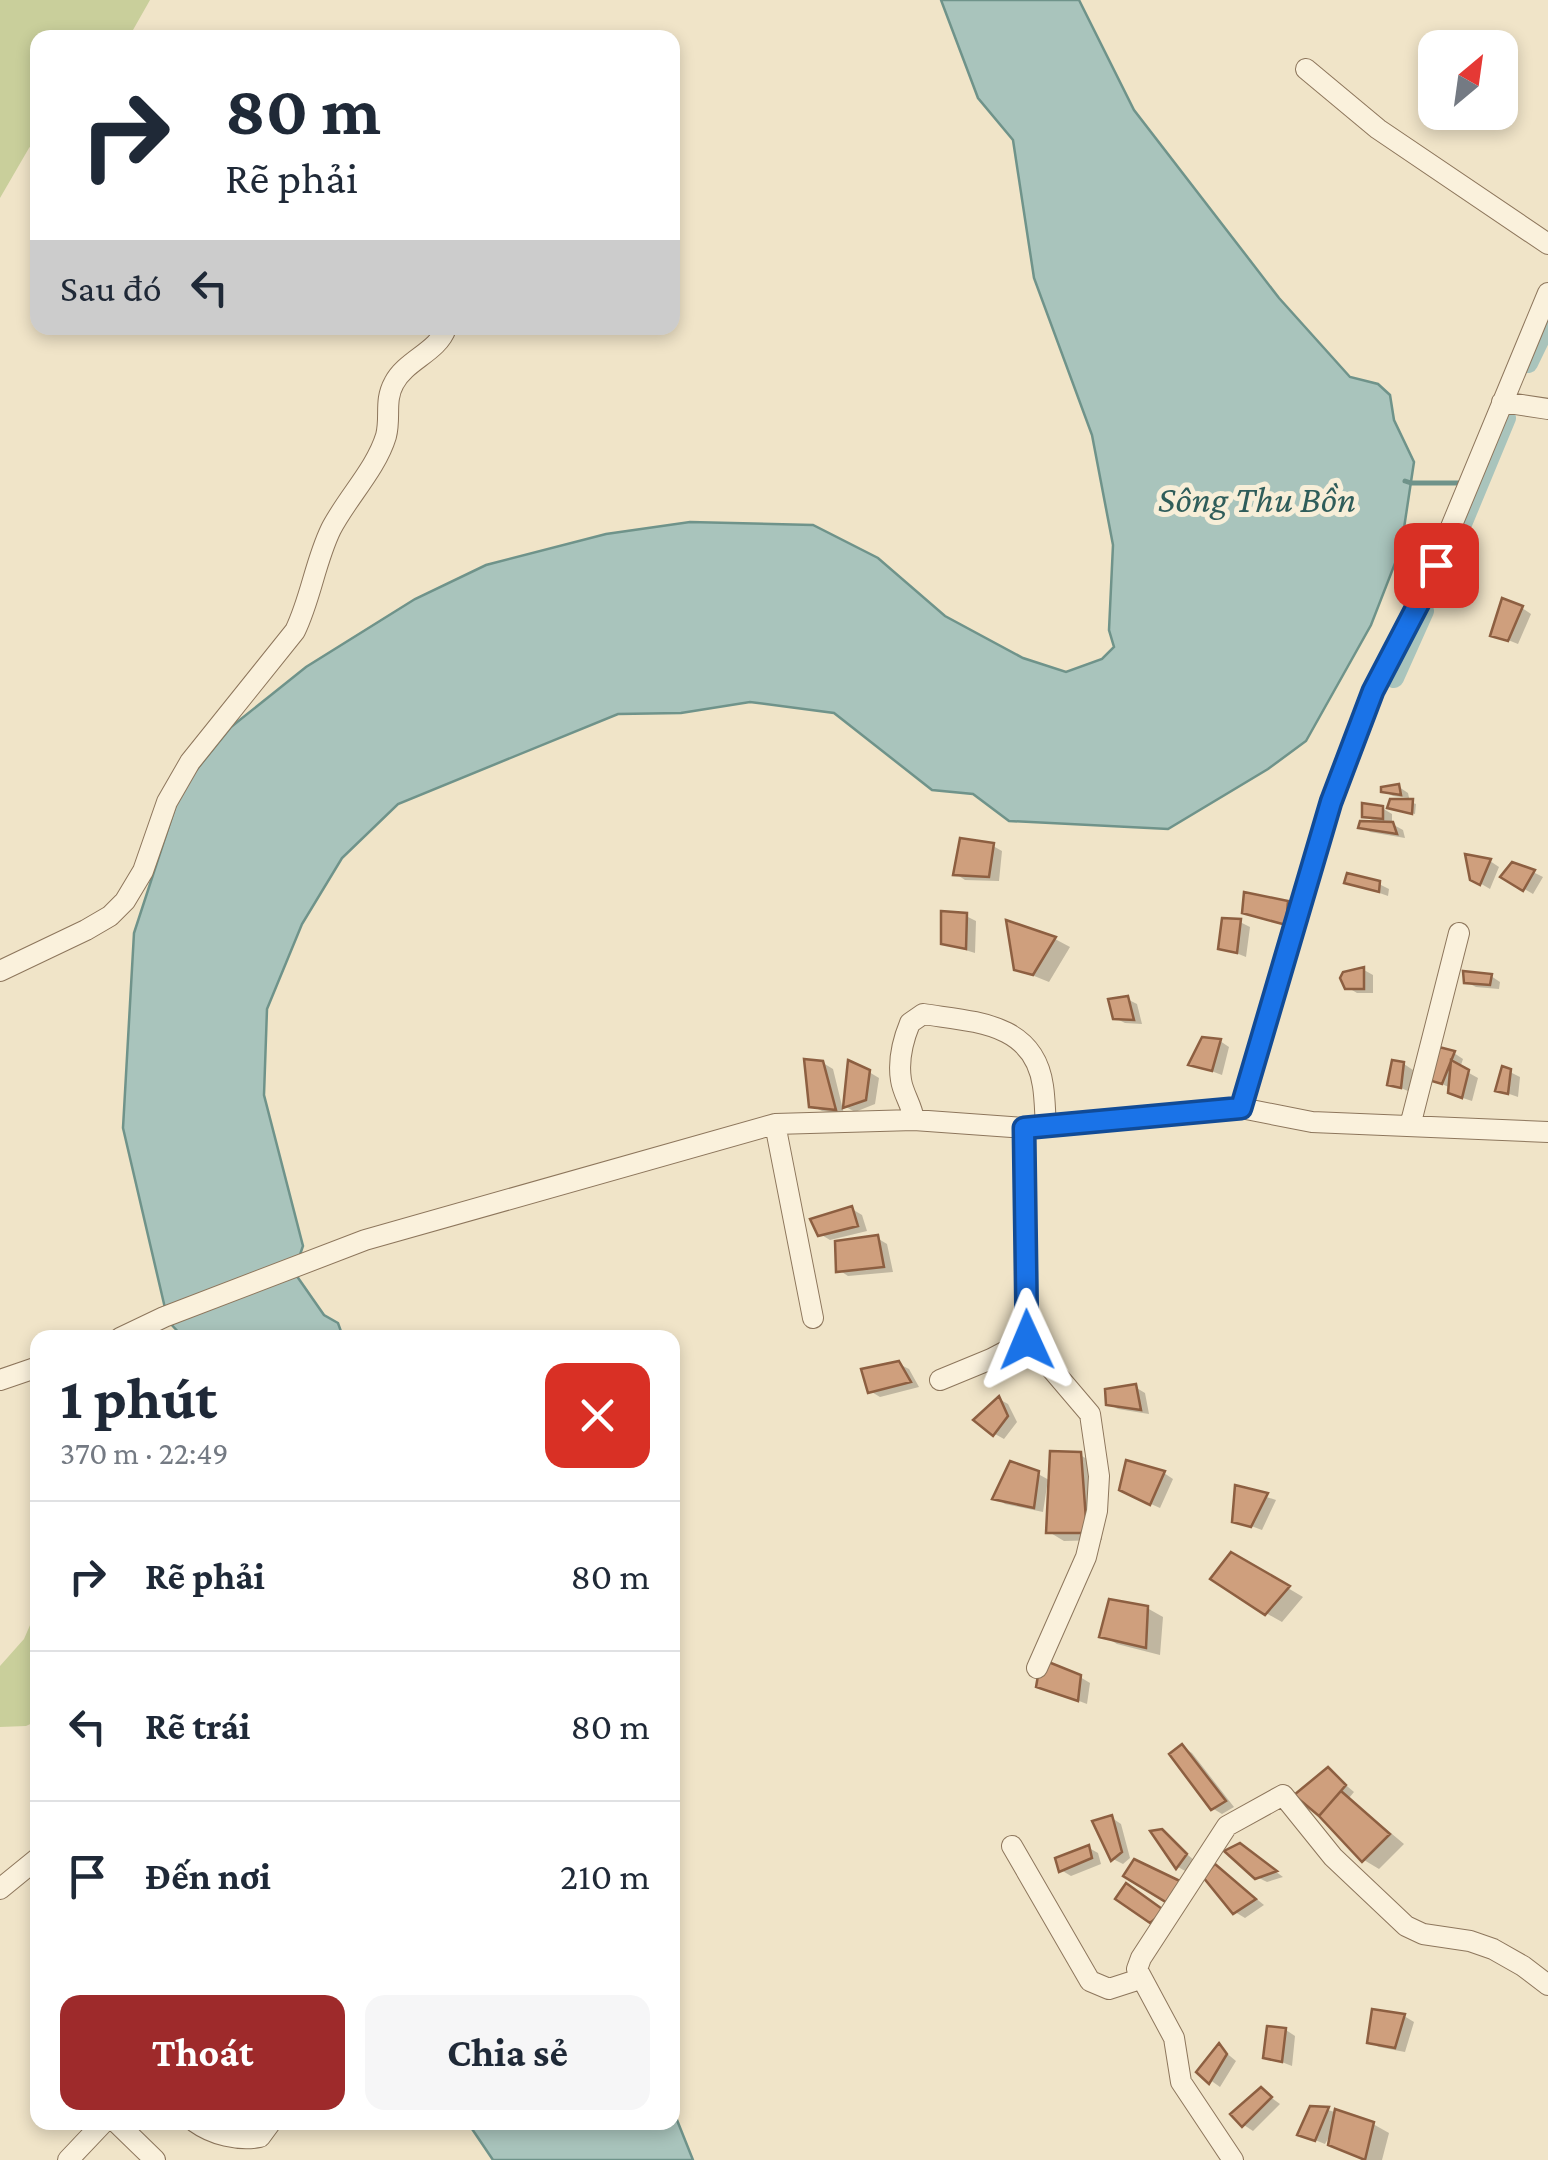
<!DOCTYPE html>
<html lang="vi">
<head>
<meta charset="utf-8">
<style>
  body { margin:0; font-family:"Crimson Pro",serif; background:#f6f6f7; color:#1f2937; height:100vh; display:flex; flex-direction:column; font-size:38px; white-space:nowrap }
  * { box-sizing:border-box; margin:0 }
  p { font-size:32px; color:#747a83 }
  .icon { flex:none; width:55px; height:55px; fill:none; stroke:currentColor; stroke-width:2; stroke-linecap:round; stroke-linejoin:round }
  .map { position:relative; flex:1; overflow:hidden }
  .side { position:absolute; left:30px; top:1330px; width:650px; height:800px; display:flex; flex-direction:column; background:#fff; border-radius:20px; box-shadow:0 5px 15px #0003 }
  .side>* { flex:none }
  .hud { position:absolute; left:30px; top:30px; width:650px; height:305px; border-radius:20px; box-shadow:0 5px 15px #0003; background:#fff; color:#1f2937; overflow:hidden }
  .needle { width:65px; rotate:29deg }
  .controls { position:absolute; left:1418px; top:30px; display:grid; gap:20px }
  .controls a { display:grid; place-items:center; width:100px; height:100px; border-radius:20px; background:#fff; box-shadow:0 5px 15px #0003; font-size:50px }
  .pin { position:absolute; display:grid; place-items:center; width:85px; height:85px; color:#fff; margin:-42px; border-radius:20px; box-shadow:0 5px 15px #0006 }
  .me { position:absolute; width:110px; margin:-55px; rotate:359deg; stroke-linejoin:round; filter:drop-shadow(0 0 8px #0008) }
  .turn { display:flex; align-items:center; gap:35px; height:210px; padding:0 30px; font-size:45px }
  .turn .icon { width:130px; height:130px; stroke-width:2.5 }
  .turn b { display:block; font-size:70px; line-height:85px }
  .then { display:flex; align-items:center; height:95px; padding:0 30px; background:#0003; gap:20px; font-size:38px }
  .round { display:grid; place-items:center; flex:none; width:105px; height:105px; border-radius:20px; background:#f6f6f7 }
  .headline { display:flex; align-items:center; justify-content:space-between; height:170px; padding:0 30px }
  h1 { font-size:60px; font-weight:700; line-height:75px }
  .button { display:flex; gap:20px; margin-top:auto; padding:20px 30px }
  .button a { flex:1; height:115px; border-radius:20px; background:#9e2a2b; color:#fff; font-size:40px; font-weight:700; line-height:115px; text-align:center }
  .button a+a { background:#f6f6f7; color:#1f2937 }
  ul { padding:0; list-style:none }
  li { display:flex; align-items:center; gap:30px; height:150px; padding:0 30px; border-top:2px solid #e0e1e3 }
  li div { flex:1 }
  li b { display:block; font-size:38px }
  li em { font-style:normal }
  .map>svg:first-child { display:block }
  .green { fill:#c9cf9b }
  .water { fill:#a9c4bc; stroke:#6f938a; stroke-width:2.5 }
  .shadow { fill:#0003 }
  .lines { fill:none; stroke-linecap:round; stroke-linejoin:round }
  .stream { stroke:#6f938a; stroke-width:5 }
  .canal { stroke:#a9c4bc; stroke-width:20 }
  .building { fill:#cf9f7d; stroke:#8d5f41; stroke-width:2.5 }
  .minor-casing { stroke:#8d765c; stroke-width:22 }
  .minor { stroke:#faf1dc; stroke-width:20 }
  .route-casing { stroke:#114b97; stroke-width:25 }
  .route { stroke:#1a73e8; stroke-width:18 }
  .labels { text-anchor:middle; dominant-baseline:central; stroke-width:10; stroke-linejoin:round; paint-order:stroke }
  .water-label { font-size:38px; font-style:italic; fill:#2f5d5a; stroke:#f7eed8 }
</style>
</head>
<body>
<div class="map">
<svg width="1548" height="2160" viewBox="0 0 1548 2160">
  <rect width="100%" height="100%" fill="#f0e4c8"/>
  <path class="green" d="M0,0H150L129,37L38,38L37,139L29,148L0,198Z
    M37,1609V1721L26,1726L0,1727V1666L24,1639Z"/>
  <path class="water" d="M941,0H1079L1134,110L1279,298L1350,377L1378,384L1390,395L1394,420L1414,462L1401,548L1371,625L1306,741L1268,769L1168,829L1009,821L973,794L932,790L834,713L750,702L681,713L618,714L398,804L342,858L302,924L267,1009L264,1095L303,1246L294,1272L324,1315L338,1323L343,1337H183L168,1321L123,1128L134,933L181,789L231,727L306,667L415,599L486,565L606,534L690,522L813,525L878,558L945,616L1023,658L1066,672L1102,659L1114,647L1109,630L1113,545L1092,435L1034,278L1013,140L978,98Z
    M673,2110L693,2160H493L468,2123L672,2122Z"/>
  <path class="shadow" d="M1500,56L1512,65L1500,76Z
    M1522,608L1531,614L1518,644L1493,634Z
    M1399,787L1408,793L1410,802L1416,804L1415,814L1394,809L1408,802V798L1393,796L1383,791Z
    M1382,808L1392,814V824L1403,830L1405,838L1370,832L1361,827L1380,824L1365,816Z
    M993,846L1002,851L999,881L965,880L956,874Z
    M1468,858L1490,861L1499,867L1490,889L1473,879Z
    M1533,872L1543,877L1533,894L1504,877Z
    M1346,881L1379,884L1389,889L1388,896Z
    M966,916L976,921L975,953L943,943Z
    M1240,922L1250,927L1246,957L1221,947Z
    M1010,924L1055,939L1070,947L1049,982L1017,969Z
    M1364,970L1373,975V993H1357L1347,987Z
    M1491,976L1500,982L1499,989L1476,987L1466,982Z
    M1127,999L1137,1004L1142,1024L1125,1023L1115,1018Z
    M1220,1041L1229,1047L1222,1075L1192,1064Z
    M1454,1053L1463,1059L1460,1068L1478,1078L1472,1101L1460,1097L1451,1088L1428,1078Z
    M823,1063L833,1069L844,1114L822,1111L812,1106Z
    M1404,1064L1413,1070L1410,1092L1390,1083Z
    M869,1072L879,1078L875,1104L855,1112L846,1107Z
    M1510,1072L1520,1077L1518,1097L1498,1090Z
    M852,1209L862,1215L867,1231L830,1240L820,1234Z
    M877,1238L887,1244L893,1272L848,1276L839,1270Z
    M899,1364L909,1369L919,1387L880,1397L870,1391Z
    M1135,1387L1145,1393L1149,1414L1118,1409L1108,1404Z
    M999,1399L1008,1404L1017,1422L1004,1439L995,1434Z
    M1080,1455L1096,1464L1102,1540L1064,1541L1049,1532L1051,1486H1047L1043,1512L1005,1504L996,1498L1038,1474L1051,1481Z
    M1164,1473L1173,1479L1160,1508L1131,1495Z
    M1238,1488L1276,1500L1262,1530L1235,1520Z
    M1232,1555L1303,1597L1282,1622L1266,1613Z
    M1147,1608L1163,1617L1160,1655L1117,1644L1102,1635Z
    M1080,1677L1090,1683L1087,1704L1039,1686Z
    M1183,1747L1192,1753L1234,1807L1222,1814L1212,1808Z
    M1328,1770L1354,1792L1349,1798L1404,1844L1379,1869L1364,1860L1321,1814Z
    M1112,1818L1121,1824L1130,1858L1123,1864L1113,1859Z
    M1161,1832L1195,1861L1187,1872L1178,1867L1154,1833Z
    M1089,1848L1098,1853L1101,1864L1071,1876L1061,1870Z
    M1250,1852L1283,1877L1267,1882L1257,1877Z
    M1216,1867L1225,1873L1264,1905L1245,1918L1235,1912Z
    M1404,2016L1414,2022L1405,2052L1379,2047L1370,2042Z
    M1286,2030L1295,2036L1292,2066L1266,2056Z
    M1219,2047L1236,2061L1220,2087L1199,2072Z
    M1261,2090L1280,2104L1253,2131L1244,2125Z
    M1328,2110L1373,2124L1389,2133L1382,2160H1363L1331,2144L1333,2130L1325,2144L1300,2134Z"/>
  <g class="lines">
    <path class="stream" d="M1405,481L1411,483H1461"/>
    <path class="canal" d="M1528,363L1548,322
      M1450,553L1506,418
      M1394,678L1424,611"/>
  </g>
  <path class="building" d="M1473,36L1489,48H1458Z
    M1502,598L1523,606L1508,641L1490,636Z
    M1399,784L1401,795L1381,792V787Z
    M1390,799H1413L1412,814L1387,808Z
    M1362,803L1383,806V819L1362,817Z
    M1360,821L1393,822L1397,834L1358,828Z
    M960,838L994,843L989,877L953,875Z
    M1465,854L1491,859L1480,885L1470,880Z
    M1512,862L1535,870L1523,891L1500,877Z
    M1347,873L1380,881L1379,892L1344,883Z
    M1244,892L1288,901L1286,925L1242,913Z
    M941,911L967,913L966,949L941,944Z
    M1222,918L1241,919L1237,953L1218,949Z
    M1006,920L1056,937L1033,975L1014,970Z
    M1364,967V989H1345L1340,978L1343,972Z
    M1463,971L1492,974L1490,985L1464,983Z
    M1128,996L1134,1020L1113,1019L1108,999Z
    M1202,1037L1221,1039L1212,1071L1188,1065Z
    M1435,1046L1455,1051L1442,1084L1425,1079Z
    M804,1059L823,1061L836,1110L809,1107Z
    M848,1060L870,1070L866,1100L843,1108Z
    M1392,1060L1404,1062L1401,1088L1387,1085Z
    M1451,1060L1469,1070L1462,1098L1448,1093Z
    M1502,1066L1511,1069L1508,1094L1495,1091Z
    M852,1206L858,1226L818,1236L810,1219Z
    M878,1235L884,1267L836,1272L835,1241Z
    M899,1361L911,1382L868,1393L861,1369Z
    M1136,1384L1141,1410L1106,1405L1105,1389Z
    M999,1396L1008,1416L993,1436L973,1420Z
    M1050,1451L1081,1452L1087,1533H1046Z
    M1126,1460L1165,1471L1150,1505L1119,1490Z
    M1010,1461L1039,1471L1034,1508L992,1499Z
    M1235,1485L1268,1493L1251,1527L1232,1522Z
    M1231,1552L1290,1586L1265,1615L1210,1579Z
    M1109,1599L1148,1606L1146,1648L1099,1637Z
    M1041,1659L1081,1675L1078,1701L1036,1687Z
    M1182,1744L1226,1801L1211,1810L1169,1754Z
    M1328,1767L1346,1785L1319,1816L1294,1795Z
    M1341,1791L1390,1834L1362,1862L1319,1816Z
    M1112,1815L1122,1852L1111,1861L1092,1821Z
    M1162,1829L1187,1854L1176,1869L1150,1831Z
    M1240,1843L1277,1871L1255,1879L1224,1851Z
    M1089,1845L1092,1858L1059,1872L1055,1858Z
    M1134,1859L1182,1882L1174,1907L1123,1876Z
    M1215,1864L1256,1899L1233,1914L1203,1877Z
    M1126,1883L1165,1911L1150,1923L1115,1899Z
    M1372,2009L1405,2014L1395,2048L1367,2043Z
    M1267,2026L1286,2028L1282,2062L1263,2058Z
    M1219,2043L1227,2054L1209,2084L1196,2072Z
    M1261,2087L1272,2097L1242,2127L1230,2114Z
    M1310,2106L1329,2107L1315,2141L1297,2135Z
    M1335,2109L1374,2122L1365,2160L1328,2145Z"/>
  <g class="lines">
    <g class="minor-casing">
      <path id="minor" d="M1306,69L1378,129L1548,244
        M1502,402L1548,409
        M0,971L86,930L110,916L125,901L143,871L167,802L190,762L295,631C311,598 315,562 331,529C347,498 376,469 386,436C391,417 384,401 394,383C406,360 438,352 446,328
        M1241,1108L1331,802L1373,691L1422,597L1548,293
        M914,1120C912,1105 903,1094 901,1080C898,1061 903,1040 910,1023L923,1014C974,1022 1034,1022 1043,1086C1045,1099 1045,1113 1046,1126
        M775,1124L813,1318
        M1410,1126L1459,933
        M1024,1128L1027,1340L1090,1414L1099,1476L1097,1511L1086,1557L1037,1668
        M120,1338L164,1317L365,1240L775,1124L914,1120L1024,1128L1241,1108L1312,1122L1548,1132
        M0,1380L38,1367
        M940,1380L991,1359L1027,1340
        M1012,1846L1090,1981L1109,1989L1140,1979
        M0,1889L38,1858
        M116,2122L155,2160
        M195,2122C213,2135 238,2141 260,2137L271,2122
        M68,2160L104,2122
        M1233,2160L1181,2082L1174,2038L1137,1969L1141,1958L1227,1826L1283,1795L1333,1857L1406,1926L1423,1934L1470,1941L1493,1949L1523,1966L1548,1985"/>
    </g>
    <use href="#minor" class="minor"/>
  </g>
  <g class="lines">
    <g class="route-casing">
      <path id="route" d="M1027,1340L1024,1128L1241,1108L1331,802L1373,691L1422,597L1436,565"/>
    </g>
    <use href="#route" class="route"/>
  </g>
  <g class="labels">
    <g class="water-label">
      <text x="1257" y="499">Sông Thu Bồn</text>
    </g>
  </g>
</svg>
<div class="controls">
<a><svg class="needle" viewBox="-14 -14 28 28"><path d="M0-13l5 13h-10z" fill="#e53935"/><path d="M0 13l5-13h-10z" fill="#747a83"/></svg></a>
</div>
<div class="pin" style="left:1436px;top:565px;background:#d93025"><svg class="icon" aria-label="arrive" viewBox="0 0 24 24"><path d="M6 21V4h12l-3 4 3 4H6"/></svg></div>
<svg class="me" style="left:1027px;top:1340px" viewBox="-20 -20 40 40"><path d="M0-17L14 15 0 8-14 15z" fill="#1a73e8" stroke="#fff" stroke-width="4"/></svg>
<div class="hud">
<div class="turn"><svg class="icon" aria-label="right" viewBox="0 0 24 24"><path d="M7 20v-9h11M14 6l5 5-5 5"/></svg><div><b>80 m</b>Rẽ phải</div></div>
<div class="then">Sau đó<svg class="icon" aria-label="left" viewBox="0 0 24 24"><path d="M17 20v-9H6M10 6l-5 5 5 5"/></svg></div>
</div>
<section class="side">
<div class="headline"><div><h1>1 phút</h1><p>370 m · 22:49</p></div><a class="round" style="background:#d93025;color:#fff"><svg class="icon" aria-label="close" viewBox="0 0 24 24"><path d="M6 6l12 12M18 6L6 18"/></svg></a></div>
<ul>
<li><svg class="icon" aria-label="right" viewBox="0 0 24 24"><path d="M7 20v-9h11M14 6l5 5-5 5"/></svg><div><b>Rẽ phải</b></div><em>80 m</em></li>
<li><svg class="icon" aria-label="left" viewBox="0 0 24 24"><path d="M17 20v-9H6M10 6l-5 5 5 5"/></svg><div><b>Rẽ trái</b></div><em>80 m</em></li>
<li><svg class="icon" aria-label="arrive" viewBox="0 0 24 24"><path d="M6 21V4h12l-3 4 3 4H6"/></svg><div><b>Đến nơi</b></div><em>210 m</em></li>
</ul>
<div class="button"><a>Thoát</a><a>Chia sẻ</a></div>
</section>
</div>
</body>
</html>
